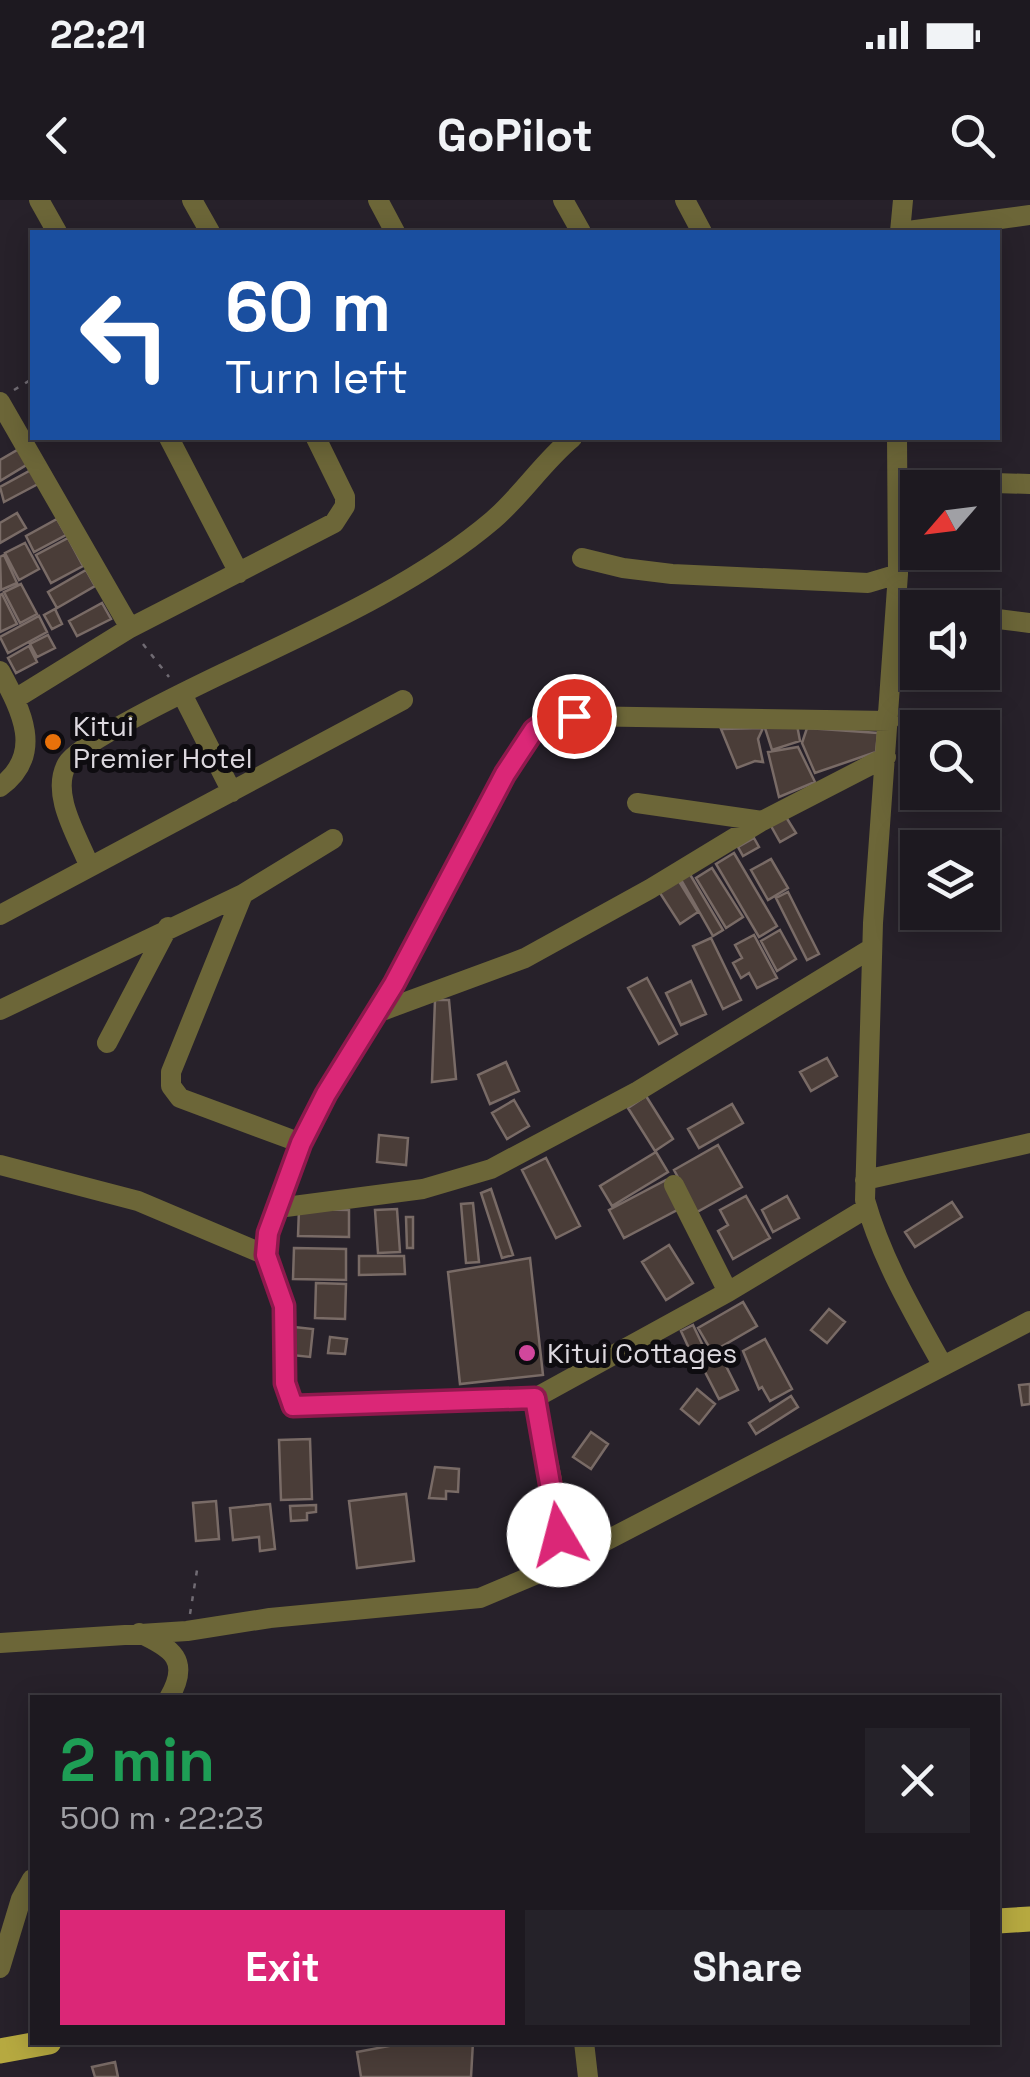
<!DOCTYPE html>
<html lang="en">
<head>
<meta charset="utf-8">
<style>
  body { margin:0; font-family:"Space Grotesk",sans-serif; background:#252229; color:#f1f3f6; height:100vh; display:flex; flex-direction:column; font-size:38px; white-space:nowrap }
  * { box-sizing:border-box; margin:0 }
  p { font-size:32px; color:#a0a0a5 }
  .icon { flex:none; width:55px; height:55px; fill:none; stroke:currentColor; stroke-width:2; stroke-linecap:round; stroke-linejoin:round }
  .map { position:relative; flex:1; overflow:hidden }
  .sheet { position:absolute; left:30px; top:1495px; width:970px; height:350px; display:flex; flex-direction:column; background:#1d1920; border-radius:0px; box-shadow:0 5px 25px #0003,0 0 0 2px #3b383e }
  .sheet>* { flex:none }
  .top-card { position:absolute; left:30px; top:30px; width:970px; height:210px; border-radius:0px; box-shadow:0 5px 25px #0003,0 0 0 2px #3b383e; background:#1a4fa0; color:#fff; overflow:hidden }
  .needle { width:65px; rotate:242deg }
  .controls { position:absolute; left:900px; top:270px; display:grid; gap:20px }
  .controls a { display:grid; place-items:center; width:100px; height:100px; border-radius:0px; background:#1d1920; box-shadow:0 5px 25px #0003,0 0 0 2px #3b383e; font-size:50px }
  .pin { position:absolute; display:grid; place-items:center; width:85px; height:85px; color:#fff; margin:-42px; border:5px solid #fff; border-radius:50%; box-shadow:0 2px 10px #0007 }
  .me { position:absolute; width:110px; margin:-55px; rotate:352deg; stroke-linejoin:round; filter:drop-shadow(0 0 8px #0008) }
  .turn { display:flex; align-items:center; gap:35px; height:210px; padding:0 30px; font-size:45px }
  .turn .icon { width:130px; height:130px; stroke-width:2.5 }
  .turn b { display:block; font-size:70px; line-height:85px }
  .round { display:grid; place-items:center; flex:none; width:105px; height:105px; border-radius:0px; background:#252229 }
  .summary { display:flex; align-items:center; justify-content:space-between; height:170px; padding:0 30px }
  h1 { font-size:60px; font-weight:700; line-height:75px; color:#1e9e55 }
  .button { display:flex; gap:20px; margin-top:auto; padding:20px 30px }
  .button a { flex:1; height:115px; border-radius:0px; background:#db2777; color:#fff; font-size:40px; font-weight:700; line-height:115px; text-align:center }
  .button a+a { background:#252229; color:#f1f3f6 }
  .status { display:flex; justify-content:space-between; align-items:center; height:70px; padding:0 50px; background:#1d1920; direction:ltr }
  .status svg { height:28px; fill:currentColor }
  header { display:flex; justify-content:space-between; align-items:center; height:130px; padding:0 30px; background:#1d1920; font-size:45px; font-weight:700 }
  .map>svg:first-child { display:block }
  .building { fill:#4a3d38; stroke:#796b66; stroke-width:2.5 }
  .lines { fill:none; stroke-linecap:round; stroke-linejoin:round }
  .path { stroke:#706b73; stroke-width:2.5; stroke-dasharray:5 8; stroke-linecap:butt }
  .minor { stroke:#6c6638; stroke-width:20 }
  .major { stroke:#b6a940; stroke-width:25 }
  .route-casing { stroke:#8e194d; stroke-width:25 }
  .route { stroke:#db2777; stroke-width:18 }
  .food-dot { fill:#e8710a; stroke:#0e0c10; stroke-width:4 }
  .hotel-dot { fill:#d1479c; stroke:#0e0c10; stroke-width:4 }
  .labels { text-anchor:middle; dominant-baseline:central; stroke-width:10; stroke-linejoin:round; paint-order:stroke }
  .poi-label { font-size:28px; fill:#dcd8de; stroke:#0e0c10; text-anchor:start }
</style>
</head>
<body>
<div class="status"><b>22:21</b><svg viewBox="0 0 49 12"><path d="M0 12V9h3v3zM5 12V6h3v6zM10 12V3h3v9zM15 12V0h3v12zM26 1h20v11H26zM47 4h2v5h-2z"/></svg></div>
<header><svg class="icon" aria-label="back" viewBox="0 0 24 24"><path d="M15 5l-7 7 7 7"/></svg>GoPilot<svg class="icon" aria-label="search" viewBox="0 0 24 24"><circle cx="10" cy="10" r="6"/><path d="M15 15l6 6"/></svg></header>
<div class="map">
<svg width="1030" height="1877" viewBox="0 0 1030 1877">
  <rect width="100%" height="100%" fill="#27212a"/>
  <path class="building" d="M19,249L28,264L0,281V260Z
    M31,270L38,284L4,302L0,287Z
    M17,313L26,328L0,343V323Z
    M57,319L66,335L34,352L26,336Z
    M68,338L83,366L51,383L36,355Z
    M25,343L39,369L19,380L5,353Z
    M4,355L17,383L1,390L0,357Z
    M86,370L95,386L57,408L48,392Z
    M21,384L37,414L20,423L4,392Z
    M2,394L17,424L0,432V395Z
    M102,403L111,419L77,436L69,421Z
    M55,409L62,424L52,429L44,415Z
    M39,416L47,432L8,453L0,437Z
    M48,435L55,448L37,457L30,444Z
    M29,446L37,462L16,473L8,458Z
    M797,525L800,541L772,550L765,528Z
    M763,528L758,539L763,562L755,561L737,568L721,529Z
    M807,528L878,533L876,552L815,573L802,543Z
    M798,547L815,582L779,597L768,552Z
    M786,617L796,633L780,642L771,626Z
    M754,638L759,647L743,656L738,647Z
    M734,653L777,726L759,737L716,664Z
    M771,659L788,688L768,700L751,670Z
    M712,668L743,717L726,728L696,678Z
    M688,671L723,730L713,736L679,676Z
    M677,678L698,712L680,724L658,690Z
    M788,692L819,754L807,760L776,698Z
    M780,730L796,759L777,771L761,741Z
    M754,735L777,778L757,788L749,773L741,778L733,763L742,758L735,745Z
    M711,738L741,800L723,809L693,746Z
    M647,778L677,834L659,844L628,788Z
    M691,781L706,814L681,825L666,793Z
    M435,800H449L456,879L432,882Z
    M827,858L837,876L811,891L800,872Z
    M506,862L519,891L490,904L478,875Z
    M646,896L673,939L655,951L628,908Z
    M514,900L529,926L507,939L492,913Z
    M732,904L743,923L699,948L688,929Z
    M379,935L408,938L406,965L377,962Z
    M718,945L742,987L697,1012L674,970Z
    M656,952L668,972L612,1006L600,986Z
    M546,958L580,1026L556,1038L522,970Z
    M666,980L681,1008L624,1038L609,1010Z
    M491,989L513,1055L502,1058L481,993Z
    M746,996L770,1038L733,1059L718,1031L728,1025L720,1010Z
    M787,996L799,1018L773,1032L762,1010Z
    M952,1002L962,1017L915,1047L905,1032Z
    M473,1003L479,1062L466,1063L461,1004Z
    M299,1009L349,1010V1037L298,1036Z
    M397,1009L400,1052L378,1053L375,1010Z
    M406,1017H413V1048H407Z
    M669,1045L693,1083L666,1100L642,1062Z
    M294,1048L346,1049V1080L293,1079Z
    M359,1056H404L405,1074L359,1075Z
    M530,1058L543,1175L460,1184L448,1072Z
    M316,1083L346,1084L345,1119L315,1118Z
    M743,1102L757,1126L712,1152L698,1128Z
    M829,1109L845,1122L827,1143L811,1130Z
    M693,1125L705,1150L693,1157L681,1131Z
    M294,1127L313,1129L310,1157L291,1155Z
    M330,1137L347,1139L345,1154L328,1153Z
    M765,1139L792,1189L770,1201L762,1187L759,1189L743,1151Z
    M722,1158L738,1190L719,1199L703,1168Z
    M1030,1184V1204L1022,1205L1019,1185Z
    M697,1189L715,1204L699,1224L681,1209Z
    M791,1196L798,1207L756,1234L749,1223Z
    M591,1232L608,1244L591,1269L573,1257Z
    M310,1239L312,1299L281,1300L279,1240Z
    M435,1267L459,1269L458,1292L446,1291V1299L429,1298Z
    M406,1294L414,1361L357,1368L349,1301Z
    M216,1301L219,1339L196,1341L193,1303Z
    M270,1304L275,1349L260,1351L259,1337L233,1340L230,1308Z
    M316,1305V1312L307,1313V1320L291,1321L290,1306Z
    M410,1842H473L471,1877H361L357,1852Z
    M115,1862L118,1877H95L92,1867Z"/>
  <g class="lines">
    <path class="path" d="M14,190L32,179
      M143,444L169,477
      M190,1414L198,1364"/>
    <path class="minor" d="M39,0L57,32
      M192,0L210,32
      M378,0L395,32
      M563,0L581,32
      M685,0L702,32
      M900,32L1030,15
      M900,32L903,0
      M0,202L130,428
      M169,238L239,373
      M897,238L898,374L873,723L865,1000C882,1060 913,1112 943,1166
      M898,280L1030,284
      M582,358L623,368L672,374L868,383L898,374
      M896,414H918
      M982,417L1030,423
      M0,471C21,510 45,554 0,587
      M182,494L232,592
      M15,499L130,428L334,323L345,306V297L316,238
      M637,603L762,621
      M89,665C78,637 50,594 67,564C80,541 201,484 230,470C318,428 419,383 493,320C522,295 543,262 572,238
      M243,694L171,872V886L180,898L301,943
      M0,715L403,500
      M0,810L243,694L333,639
      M379,812L525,758L650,689L762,621L886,557
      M107,843L168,727
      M0,965L138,1001L266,1055
      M865,980L1030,943
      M674,985L728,1092
      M278,1008L423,989L491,969L638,891L872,748
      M535,1198L327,1203L293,1205L285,1183L284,1106L266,1055L269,1033L301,943L326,894L394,784L505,574L534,530L549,519L574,516L889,521
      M563,1363L552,1280L535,1198L728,1092L867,1008
      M139,1433C172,1448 191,1460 169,1498
      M0,1443L187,1431L270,1418L480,1398L563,1363L1030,1121
      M0,1768L21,1699L32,1679
      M584,1842L588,1877"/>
    <path class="major" d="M998,1721L1030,1719
      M0,1851L49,1842"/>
  </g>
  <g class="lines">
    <g class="route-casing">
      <path id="route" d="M559,1335L535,1198L293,1206L285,1183L284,1106L266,1055L268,1033L301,943L326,894L394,784L505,574L534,530L549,519L574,516"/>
    </g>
    <use href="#route" class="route"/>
  </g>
  <circle class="food-dot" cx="53" cy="542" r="10"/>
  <circle class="hotel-dot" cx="527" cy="1153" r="10"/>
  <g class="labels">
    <g class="poi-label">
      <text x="73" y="526">Kitui<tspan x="73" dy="32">Premier Hotel</tspan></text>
      <text x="547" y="1153">Kitui Cottages</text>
    </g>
  </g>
</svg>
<div class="controls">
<a><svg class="needle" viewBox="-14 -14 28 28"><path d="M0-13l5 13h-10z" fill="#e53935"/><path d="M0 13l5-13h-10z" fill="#a0a0a5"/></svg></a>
<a><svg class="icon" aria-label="sound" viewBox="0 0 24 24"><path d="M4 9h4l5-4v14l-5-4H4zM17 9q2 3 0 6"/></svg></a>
<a><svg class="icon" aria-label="search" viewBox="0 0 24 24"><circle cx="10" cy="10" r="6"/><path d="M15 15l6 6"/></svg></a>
<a><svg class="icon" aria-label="layers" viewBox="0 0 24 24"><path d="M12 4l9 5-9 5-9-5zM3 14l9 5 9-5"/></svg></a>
</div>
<div class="pin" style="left:574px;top:516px;background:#d93025"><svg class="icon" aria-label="arrive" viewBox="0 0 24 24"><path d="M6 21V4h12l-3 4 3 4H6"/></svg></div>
<svg class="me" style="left:559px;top:1335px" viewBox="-20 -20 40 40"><circle r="19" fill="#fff"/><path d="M0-13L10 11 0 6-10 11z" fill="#db2777"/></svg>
<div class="top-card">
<div class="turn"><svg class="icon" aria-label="left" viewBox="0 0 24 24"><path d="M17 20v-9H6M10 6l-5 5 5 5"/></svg><div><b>60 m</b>Turn left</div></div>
</div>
<section class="sheet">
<div class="summary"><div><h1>2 min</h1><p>500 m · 22:23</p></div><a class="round"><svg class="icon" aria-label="close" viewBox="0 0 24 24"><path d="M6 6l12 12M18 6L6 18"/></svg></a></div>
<div class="button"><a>Exit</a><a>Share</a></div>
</section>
</div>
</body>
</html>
